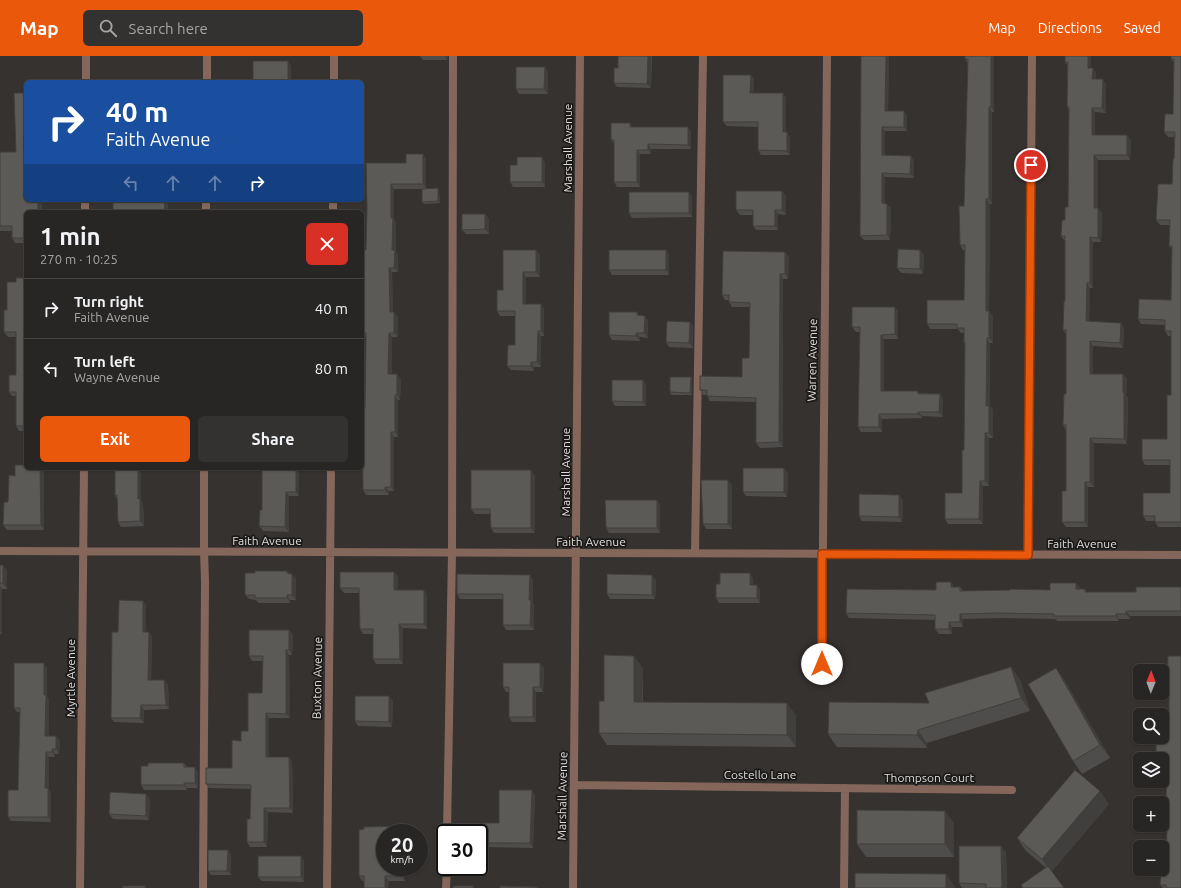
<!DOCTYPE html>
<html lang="en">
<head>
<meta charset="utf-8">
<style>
  body { margin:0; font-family:Ubuntu,sans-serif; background:#343231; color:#f1f3f6; height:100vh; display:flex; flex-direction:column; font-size:15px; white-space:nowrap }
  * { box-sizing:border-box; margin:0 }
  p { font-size:13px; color:#a5a5a6 }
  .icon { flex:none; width:22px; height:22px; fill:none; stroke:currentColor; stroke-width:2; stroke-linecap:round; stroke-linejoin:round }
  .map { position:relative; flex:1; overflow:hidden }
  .drawer { position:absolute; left:24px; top:154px; width:340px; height:260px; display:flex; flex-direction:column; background:#282624; border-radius:6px; box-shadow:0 1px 3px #0004,0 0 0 1px #444341 }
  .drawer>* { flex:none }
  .hud { position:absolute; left:24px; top:24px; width:340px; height:122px; border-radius:6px; box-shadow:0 1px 3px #0004,0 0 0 1px #444341; background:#1a4fa0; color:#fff; overflow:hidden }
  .needle { width:26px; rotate:1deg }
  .controls { position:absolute; left:1133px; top:608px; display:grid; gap:8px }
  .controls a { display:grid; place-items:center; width:36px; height:36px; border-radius:6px; background:#282624; box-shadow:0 1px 3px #0004,0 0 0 1px #444341; font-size:20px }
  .speed { position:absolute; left:376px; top:768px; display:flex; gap:8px; font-size:20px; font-weight:700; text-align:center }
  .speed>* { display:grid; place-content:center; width:52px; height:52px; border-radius:50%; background:#282624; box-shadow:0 1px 3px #0004,0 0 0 1px #444341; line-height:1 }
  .speed small { font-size:10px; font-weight:400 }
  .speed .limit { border:2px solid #111; border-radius:6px; background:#fff; color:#111 }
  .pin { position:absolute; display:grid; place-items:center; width:34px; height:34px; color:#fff; margin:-17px; border:2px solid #fff; border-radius:50%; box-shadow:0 1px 4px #0007 }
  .me { position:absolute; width:44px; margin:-22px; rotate:0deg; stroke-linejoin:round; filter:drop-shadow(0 0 3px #0008) }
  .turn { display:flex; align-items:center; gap:14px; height:84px; padding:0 16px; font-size:18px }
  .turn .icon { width:52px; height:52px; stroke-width:2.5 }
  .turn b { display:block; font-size:28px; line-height:34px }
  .lanes { display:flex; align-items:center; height:38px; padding:0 16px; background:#0003; justify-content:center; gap:20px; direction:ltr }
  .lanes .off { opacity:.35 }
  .round { display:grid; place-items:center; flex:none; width:42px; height:42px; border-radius:6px; background:#343231 }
  .overview { display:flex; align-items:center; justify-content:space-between; height:68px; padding:0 16px }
  h1 { font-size:24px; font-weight:700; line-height:30px }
  .primary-button { display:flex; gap:8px; margin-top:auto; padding:8px 16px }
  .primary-button a { flex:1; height:46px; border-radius:6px; background:#ea580c; color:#fff; font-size:16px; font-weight:700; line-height:46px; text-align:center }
  .primary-button a+a { background:#343231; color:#f1f3f6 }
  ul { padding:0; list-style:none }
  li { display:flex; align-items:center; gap:12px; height:60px; padding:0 16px; border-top:1px solid #444341 }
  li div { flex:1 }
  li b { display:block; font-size:15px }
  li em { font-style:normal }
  header { display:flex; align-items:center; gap:24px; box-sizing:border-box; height:56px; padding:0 20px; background:#ea580c; color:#fff }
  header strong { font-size:19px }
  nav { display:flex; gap:22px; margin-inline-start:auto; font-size:14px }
  .search { width:280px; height:36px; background:#343231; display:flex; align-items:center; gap:10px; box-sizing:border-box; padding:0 14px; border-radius:6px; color:#a5a5a6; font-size:15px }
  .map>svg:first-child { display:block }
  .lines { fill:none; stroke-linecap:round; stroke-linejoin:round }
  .lane { stroke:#84675a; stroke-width:8 }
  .street { stroke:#84675a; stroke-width:8 }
  .wall { fill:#4f4d4b }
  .shaded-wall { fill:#403f3d }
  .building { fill:#5c5a57; stroke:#403f3d }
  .route-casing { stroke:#983908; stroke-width:10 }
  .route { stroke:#ea580c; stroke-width:7 }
  .labels { text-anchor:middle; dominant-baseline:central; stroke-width:3.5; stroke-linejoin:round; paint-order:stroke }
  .street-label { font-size:12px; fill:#dedddb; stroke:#1b1a19 }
</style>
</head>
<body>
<header>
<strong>Map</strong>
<div class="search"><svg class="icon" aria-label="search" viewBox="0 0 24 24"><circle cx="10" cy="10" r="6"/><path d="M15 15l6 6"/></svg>Search here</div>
<nav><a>Map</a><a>Directions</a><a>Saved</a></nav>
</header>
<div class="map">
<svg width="1181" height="832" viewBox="0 0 1181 832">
  <rect width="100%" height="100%" fill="#353230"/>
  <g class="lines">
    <path class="lane" d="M207,26V0
      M206,156V144
      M695,497L703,0
      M447,777L452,497L453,0
      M203,832L205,525L204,495V412
      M446,832L447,811"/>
    <path class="street" d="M86,26V0
      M334,26V0
      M85,156V144
      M333,156V144
      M0,495L1181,499
      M1028,499L1032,0
      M822,608L827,0
      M574,729L1012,734
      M80,832L84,412
      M327,832L331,412
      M573,832L580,0
      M844,832L845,732"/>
  </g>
  <path class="wall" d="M420,0H448L447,4H423Z
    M652,0L651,32L617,31L614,27L618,12Z
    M861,0H889L888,55H904L907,60V75H885V99L914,104V122L885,121V148L891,152L890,184H864L860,180Z
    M965,0H994V56H992V148H990L989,255L993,260V287H990V350L993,354V382H989V430H983V468H948L945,463L962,437L964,394L965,289L964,287V277H961L958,273H930L927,268L964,244L965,194H963L960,189L964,150L968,8L965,3Z
    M1065,0L1091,12H1093L1096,17V23L1106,28V57L1095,56V79L1131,84L1130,104H1098V152L1102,157L1101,186H1093V232H1090L1089,266L1124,272L1123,292L1093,290V318H1123L1127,323L1126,340L1128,341L1127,388L1094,387V431H1088V471H1066L1062,466L1066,435V374L1063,369L1066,338V278L1063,274L1065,245V185L1061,180L1068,151L1069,54L1067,51V9L1065,6Z
    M1181,0V471H1158L1155,466V465H1146L1143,460L1170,437V409H1145L1142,404L1167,383L1171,339V280H1168L1165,275V269L1141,268L1138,263L1171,244L1172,193L1169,190L1170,169H1160L1156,164L1172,128L1174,103V81H1168L1164,76L1173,58L1174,7L1171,3Z
    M548,16V38H519L516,33Z
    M751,19L754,24V37H783L786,42V76L790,81V99H761L758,94V71L727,70L723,66Z
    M630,67L632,71H688L691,76V93H651V98H640V131H617L614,126V88L611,84Z
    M0,96L26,156V187H15L12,182V175H0Z
    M423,98L426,103V133L439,135L440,147L424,148L422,146V133H394V163L396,167V196L398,199V216H392L393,256H394L398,261V281H392V318L401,323L400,344H398V381H394V435H389V439H366L363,434L362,352H365L366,282L362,277L364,256L367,153L406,107Z
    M545,106V131H513L510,126L517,109Z
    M782,135L786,140V159L778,158V174H756L753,170V159H740L736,154Z
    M689,136L692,141V161L632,162L629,157Z
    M485,158L489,163V178H466L462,174Z
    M536,194L540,199V221H526V248L544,253V280H541V311H534V315L511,314L507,310L515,289V260H500L497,255L503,234Z
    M666,194L669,199V219H612L609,214Z
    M920,194L924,199L923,218L901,217L897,212Z
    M785,196L789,201L788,223H783V391L760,392L756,387V346L710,345L707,340V339H703L700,334L742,321L749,302L750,251H732L729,246V244H725L722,239Z
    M26,222V375H19L16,370V340H12L9,336L16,319V281H8L4,276L7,254L16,226Z
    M898,255V283H884V335L940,338L943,343V361L922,360V362L882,363V376H861L858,371L860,276H856L852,271Z
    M637,256L639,260L648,264V282L640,281V285L612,284L609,279Z
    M690,266L693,271V292L669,291L666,286Z
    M691,321L692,323V339H671L670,336Z
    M646,328V350H615L612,345Z
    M26,412H42L44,415V474H7L3,469L8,446L15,420Z
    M115,412H141V445L143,447L144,470L121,471L118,466L117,442L115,440Z
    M289,413H296L299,418V440H289V476L263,475L259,470L262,454Z
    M788,417L787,441L746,440L743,436Z
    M535,419V477H494L491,472L490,458H475L471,453Z
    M732,429V473H706L703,468Z
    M657,444L660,449V477H609L606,472Z
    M903,444L902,466L862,465L859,460Z
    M0,509L7,514V533H2V578H0Z
    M287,515L289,517L296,522V544H290V547H259L256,544L249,543L245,539L255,517Z
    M398,520V534H424L427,539V573L403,572V608H376L373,603V578H363L360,573L359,537H344L340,532Z
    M753,522V529H757L760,534V547H719L716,542L720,528Z
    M533,524V548L534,549V574H506L503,569V543H460L457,538Z
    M656,524L655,543H610L607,538Z
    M951,526L954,531H960L963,535L1050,534L1076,527L1080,532V533H1085L1087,536H1136L1181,531V560H1130V563H1119V565H1057L1056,563L1001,562L963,563V571H952V578H939L935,573V564L849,562L846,557L936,534Z
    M143,545L146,549V576L152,580L151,624H164L168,629L169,653L144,654V667L114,666L111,662L118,576Z
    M289,574L293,579L292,599H289L290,662H269V701H289L292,706L293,757L268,756L267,791H250L247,786L250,763L251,733L209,732L206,728L232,712L241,685L248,675L262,637L263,605H252L249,600Z
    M1168,600L1181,832H1163L1160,829L1166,801L1168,747L1166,744L1167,705H1162V703H1157L1156,700L1169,679V635L1167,632Z
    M540,607L544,612L543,636H536V666H512L509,661V636H506L503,631Z
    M1011,611L1020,624L1030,655L927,687V692L837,691L828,678L929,647Z
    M47,612V641L49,644V680H56L60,685L59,698H55V701H49V733L51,737V766L11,765L8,761L18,734L20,656H17L14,652Z
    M643,612V646L796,659V691L607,689L599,677L604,645Z
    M1056,612L1065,625L1110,702L1082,718L1073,705Z
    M393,645L392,671L358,670L355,665Z
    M184,707L187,711H195L198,716V732H187V734H144L141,729Z
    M535,739L533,792L486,791L482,787L499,767Z
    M150,743L149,764L113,763L109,758Z
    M1109,748L1052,815L1045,811L1026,795L1017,782Z
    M945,755L954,768V801H866L857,788Z
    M405,770L409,775V777H385V811H405V825H389L388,832H364V825H362L359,820V774L364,773V771Z
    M1001,790L1006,797L1007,832H962L959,827Z
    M228,794L231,799V819H211L208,815Z
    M304,805V826L262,825L258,821Z"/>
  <path class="shaded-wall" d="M445,0H448L447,4Z
    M648,0H651V32L647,28Z
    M886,0H889L888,59L885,55Z
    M991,0H994V56L991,51Z
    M1088,0H1091V17L1088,12Z
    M288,5L291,10V26H288Z
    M545,11L548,16V38L544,33Z
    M1093,12L1096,17V28L1092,23Z
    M751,19L754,24V42L750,37Z
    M1103,23L1106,28V57L1102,52Z
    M783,37L786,42V81L783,76Z
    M989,51L992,56V148L989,143Z
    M1092,52L1095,56V84L1092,79Z
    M904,55L907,60V75L904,71Z
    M688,71L691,76V93L688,89Z
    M882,71L885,75V104L882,99Z
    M787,76L790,81V99L787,95Z
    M1127,79L1131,84L1130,104L1127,99Z
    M648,88L651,93V98L648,94Z
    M637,94L640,98V131L637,126Z
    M423,98L426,103V133L423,128Z
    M1094,99L1098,104V157L1094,152Z
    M911,100L914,104V122L910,118Z
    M542,101L545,106V131L542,126Z
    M882,117L885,121V152L882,147Z
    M391,128L394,133V163L396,167V196L398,199V216L394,212L392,194L391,162Z
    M438,132L439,135L440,147L438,145Z
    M782,135L786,140V159L782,154Z
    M689,136L692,141V161L689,157Z
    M986,143L990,148L989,255L993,260V287L989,282L986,255Z
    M38,144H42V156H38Z
    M165,144H168V156H164Z
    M887,148L891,152L890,184L887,179Z
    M1098,152L1102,157L1101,186L1098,182Z
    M775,154L778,158V174L775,170Z
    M485,158L489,163V178L485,173Z
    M1090,181L1093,186V232L1090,227Z
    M536,194L540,199V221L536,216Z
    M666,194L669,199V219L666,214Z
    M920,194L924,199L923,218L920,213Z
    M785,196L789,201L788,223L785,218Z
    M389,212L392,216L393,261L390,256Z
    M523,216L526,221V253L523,248Z
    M780,218L783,223V391L779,386Z
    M1087,227L1090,232L1089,270L1086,265Z
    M541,248L544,253V280L541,275Z
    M895,251L898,255V283L895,278Z
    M394,256L398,261V281L394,277Z
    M645,260L648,264V282L644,277Z
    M690,266L693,271V292L689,287Z
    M1121,267L1124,272L1123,292L1120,287Z
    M538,275L541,280V311L537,306Z
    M389,277L392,281V323L388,318Z
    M636,277L640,281V285L636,280Z
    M881,279L884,283V340L881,335Z
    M987,282L990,287V350L993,354V382L989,377L986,350Z
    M1090,285L1093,290V323L1090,318Z
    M531,306L534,311V315L531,310Z
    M397,318L401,323L400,344L397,339Z
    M1123,318L1127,323L1126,340L1128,341L1127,388L1124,383Z
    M691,321L692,323V339L690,337Z
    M643,324L646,328V350L643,346Z
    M940,338L943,343V361L939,356Z
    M395,339L398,344V381L395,376Z
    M918,356L922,360V362L918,358Z
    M879,358L882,363V376L879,371Z
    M391,376L394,381V435L391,431Z
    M985,377L989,382V430L985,425Z
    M1090,382L1094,387V431L1090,426Z
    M40,412H42L44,415V474L41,469Z
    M138,412H141V445L143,447L144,470L140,465L138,443Z
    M784,412L788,417L787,441L784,436Z
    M296,413L299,418V440L296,436Z
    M531,414L535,419V477L531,472Z
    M728,424L732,429V473L728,468Z
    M980,425L983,430V468L979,463Z
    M1085,426L1088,431V471L1085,466Z
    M385,431L389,435V439L385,434Z
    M286,436L289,440V476L285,471Z
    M899,439L903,444L902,466L899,461Z
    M657,444L660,449V477L657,472Z
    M3,509L7,514V533L3,527Z
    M394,516L398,520V539L394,534Z
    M750,517L753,522V533L750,529Z
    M292,518L296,522V544L292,539Z
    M530,519L533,524V548L534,549V574L530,569L529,544Z
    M652,519L656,524L655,543L652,539Z
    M951,526L954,531H951Z
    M1076,527L1080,532V538L1076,533Z
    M757,529L760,534V547L757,542Z
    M0,530L2,533V578L0,576Z
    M424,534L427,539V573L424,568Z
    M287,539L290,544V547L287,542Z
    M143,545L146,549V581L143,576Z
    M1126,555L1130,560V563L1126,558Z
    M960,558L963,563V571L960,566Z
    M1116,558L1119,563V565L1116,560Z
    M949,566L952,571V578L949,573Z
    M399,568L403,572V608L400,603Z
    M289,574L293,579L292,599L289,594Z
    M149,576L152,580L151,629L148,624Z
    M286,594L289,599L290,662L286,658Z
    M634,600L643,612L642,658L634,646Z
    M44,607L47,612V641L49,644V685L45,680L44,639Z
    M540,607L544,612L543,636L540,631Z
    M1011,611L1020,624L1030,655L1021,642Z
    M1056,612L1065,625L1110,702L1100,689Z
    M164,624L168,629L169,653L166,649Z
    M533,631L536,636V666L533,661Z
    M389,640L393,645L392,671L389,666Z
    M787,647L796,659V691L787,679Z
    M141,649L144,654V667L140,662Z
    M266,657L269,662V706L266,701Z
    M918,674L927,687V692L917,679Z
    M56,680L60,685L59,698L56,693Z
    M52,693L55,698V701L52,696Z
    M46,696L49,701V733L51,737V766L48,761L45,732Z
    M289,701L292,706L293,757L290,752Z
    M195,711L198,716V732L195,727Z
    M184,727L187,732V734L184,729Z
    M532,734L535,739L533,792L530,787Z
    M1100,735L1109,748L1051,816L1042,803Z
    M146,738L150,743L149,764L146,760Z
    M264,752L268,756L267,791L264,786Z
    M945,755L954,768V801L945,788Z
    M405,770L409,775V777H405Z
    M1001,790L1006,797L1007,832H1002Z
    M228,794L231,799V819L227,815Z
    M301,800L304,805V826L301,821Z
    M401,811H405V825L401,820Z
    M946,818L955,831V832H946Z
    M385,820L389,825L388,832H385Z"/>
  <path class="building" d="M618,0H648L647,28L614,27V12H618Z
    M861,0H886L885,55H904V71H882V99L911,100L910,118L882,117V147L887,148V179L860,180Z
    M965,0H991V51H989V143H986V255H989V282H987L986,350H989V377H985V425H980L979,463H945V437H962V394H964L965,287H964V272H957V268H927V244H964L965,189H960L959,150H964L968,3H965Z
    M1065,0H1088V12H1093L1092,23H1103L1102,52H1092V79H1127V99H1094V152H1098V182L1090,181V227H1087L1086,265L1121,267L1120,287L1090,285V318H1123V337H1124V383L1090,382V426H1085V466H1062V435H1066V369H1063L1064,338H1066V274H1063L1064,245H1065V180H1061L1062,164H1065V151H1068L1069,51H1067L1068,6H1065Z
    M1171,0H1181V466H1155V460H1143V437H1170V404H1142V383H1167V339H1171V275H1165V264L1138,263L1139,243L1171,244L1172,190H1169L1170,164H1156L1158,128H1172L1173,103H1174L1175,76H1164L1165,58H1173L1174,3H1171Z
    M253,5H288V26H253Z
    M516,11H545L544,33H516Z
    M723,19H751L750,37H783V76H787V95L758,94V66H723Z
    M14,37H26V144H38V156H26V182H12V170H0V96H16Z
    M611,67H630V71H688V89L648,88V94H637V126H614V84H611Z
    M406,98H423V128H391V162H393L392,194H395L394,212H389L390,256H394V277H389L388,318H397V339H395V376H391V431H385V434H363L362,352H365L366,277H362V256H364V194H366L367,153L366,107H406Z
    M517,101H542V126H510V109H517Z
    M438,132V145L422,146V133Z
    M736,135H782V154H775V170H753V154H736Z
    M629,136H689V157H629Z
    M113,144H165L164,156H113Z
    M462,158H485V173L462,174Z
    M898,193L920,194V213L897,212Z
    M503,194H536V216H523V248H541V275H538L537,306H531V310H507L508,289H515V255H497V234H503Z
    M609,194H666V214H609Z
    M723,195L785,196V218H780L779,386L756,387V342L707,340V334H700V320L742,321V302H749L750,247L729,246V239H722Z
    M16,222H26V370H16V336H9V319H16V276H4V254H7V226H16Z
    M852,251H895V278L881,279V335H918V338H940L939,356H918V358H879V371H858L860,271H852Z
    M609,256H637V259L645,260L644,277H636V280L609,279Z
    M667,265L690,266L689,287L666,286Z
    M670,321H691L690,337L670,336Z
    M612,324H643V346L612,345Z
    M15,409H26V412H40L41,469H3L4,446H8L9,419L15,420Z
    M115,412H138V443L140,442V465L118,466L117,439L115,440Z
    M262,412H286V413H296V436H286L285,471L259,470L260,454H262Z
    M743,412H784V436H743Z
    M471,414H531V472H491L490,453H471Z
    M701,424H728V468H703Z
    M859,438L899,439V461L859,460Z
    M605,444H657V472H606Z
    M0,509H3V527H0Z
    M255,515H287V517L292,518V539H287V542H255V539H245V517H255Z
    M340,516H394V534H424V568H399L400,603H373V573H360L359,532H340Z
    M720,517H750V529H757V542H716V528H720Z
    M457,518L530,519L529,544H531L530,569H503V538H457Z
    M607,518L652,519V539L607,538Z
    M936,526H951V531H960V535L1010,534V533L1050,534V527H1076V533H1085V536H1136V531H1181V555H1126V558H1116V560H1054V558L997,557L960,558V566H949V573H935V559L846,557L847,533L936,534Z
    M119,544L143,545V576H149L148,624H164L166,649H141L140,662H111L112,576H118Z
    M249,574H289V594H286V658L266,657V701H289L290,752H264V786H247V763H250L251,729L206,728V712H232V684L241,685V675H248V637H262L263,600H249Z
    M604,599L634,600V646L787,647V679L599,677V645H604Z
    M1168,600H1181V832H1167L1166,829H1160L1161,813H1162V801H1166L1168,744H1166L1167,700H1156V681H1162V679H1169V632H1167Z
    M14,607H44V639H46L45,680H56V693H52V696H46L45,732H48V761H8V734H18L20,652H14Z
    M503,607H540V631H533V661H509V631H503Z
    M1011,611L1021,642L918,674L917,679L828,678L829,646L929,647L925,637Z
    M1056,612L1100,689L1073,705L1028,628Z
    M355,640H389V666L355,665Z
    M148,707H184V711H195V727H184V729H141V710H148Z
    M1075,714L1100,735L1042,803L1017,782Z
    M499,734H532L530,787H482L483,767H499Z
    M110,736L146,738V760L109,758Z
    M857,754L945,755V788H857Z
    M405,770V777H385V811H401V820H385V832H364V820H359V774L364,773V771Z
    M959,790H1001L1002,832H986V828L959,827Z
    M208,794H228L227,815H208Z
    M258,800H301V821H258Z
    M1048,810L1064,832H1023L1021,829Z
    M855,817L946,818V832H855Z
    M123,830H145V832H122Z
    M453,830H473V832H453Z
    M500,830L537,831V832H500Z"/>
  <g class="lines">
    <g class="route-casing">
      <path id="route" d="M822,608V498L1028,499L1031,109"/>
    </g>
    <use href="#route" class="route"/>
  </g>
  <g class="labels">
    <g class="street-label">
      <text transform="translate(567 92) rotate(-90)">Marshall Avenue</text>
      <text transform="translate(812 304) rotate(-89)">Warren Avenue</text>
      <text transform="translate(565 416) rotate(-90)">Marshall Avenue</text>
      <text x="267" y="484">Faith Avenue</text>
      <text x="591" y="485">Faith Avenue</text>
      <text x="1082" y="487">Faith Avenue</text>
      <text transform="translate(70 622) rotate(-90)">Myrtle Avenue</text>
      <text transform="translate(317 622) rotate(-89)">Buxton Avenue</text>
      <text x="760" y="718">Costello Lane</text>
      <text x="929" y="721">Thompson Court</text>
      <text transform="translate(562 740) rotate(-89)">Marshall Avenue</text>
    </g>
  </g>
</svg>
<div class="controls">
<a><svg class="needle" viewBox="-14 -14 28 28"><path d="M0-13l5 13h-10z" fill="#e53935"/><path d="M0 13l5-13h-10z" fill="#a5a5a6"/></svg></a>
<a><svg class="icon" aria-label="search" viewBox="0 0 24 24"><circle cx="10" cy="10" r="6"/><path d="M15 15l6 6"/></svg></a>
<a><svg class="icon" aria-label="layers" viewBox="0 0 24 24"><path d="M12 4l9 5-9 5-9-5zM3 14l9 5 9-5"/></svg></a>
<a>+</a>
<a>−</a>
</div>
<div class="speed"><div>20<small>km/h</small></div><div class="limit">30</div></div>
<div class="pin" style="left:1031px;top:109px;background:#d93025"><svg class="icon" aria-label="arrive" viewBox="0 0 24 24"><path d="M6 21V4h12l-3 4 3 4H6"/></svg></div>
<svg class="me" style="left:822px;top:608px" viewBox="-20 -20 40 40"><circle r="19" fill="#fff"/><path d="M0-13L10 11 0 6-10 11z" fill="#ea580c"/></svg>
<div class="hud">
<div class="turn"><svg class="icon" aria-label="right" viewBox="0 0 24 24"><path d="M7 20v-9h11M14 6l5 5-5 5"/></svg><div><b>40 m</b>Faith Avenue</div></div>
<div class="lanes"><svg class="icon off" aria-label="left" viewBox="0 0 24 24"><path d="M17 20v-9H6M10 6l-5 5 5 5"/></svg><svg class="icon off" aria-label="ahead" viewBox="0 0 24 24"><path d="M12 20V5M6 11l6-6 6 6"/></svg><svg class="icon off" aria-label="ahead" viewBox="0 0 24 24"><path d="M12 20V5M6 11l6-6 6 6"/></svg><svg class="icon" aria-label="right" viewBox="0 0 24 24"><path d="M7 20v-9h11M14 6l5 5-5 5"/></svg></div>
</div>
<section class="drawer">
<div class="overview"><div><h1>1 min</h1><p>270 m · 10:25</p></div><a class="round" style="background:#d93025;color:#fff"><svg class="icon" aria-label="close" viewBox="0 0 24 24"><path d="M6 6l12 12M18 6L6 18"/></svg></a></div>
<ul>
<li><svg class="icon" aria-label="right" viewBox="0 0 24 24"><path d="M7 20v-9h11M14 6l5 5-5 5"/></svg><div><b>Turn right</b><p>Faith Avenue</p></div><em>40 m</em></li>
<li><svg class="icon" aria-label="left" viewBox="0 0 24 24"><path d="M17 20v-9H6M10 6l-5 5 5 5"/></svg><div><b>Turn left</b><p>Wayne Avenue</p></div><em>80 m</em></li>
</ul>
<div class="primary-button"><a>Exit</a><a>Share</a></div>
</section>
</div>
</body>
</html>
